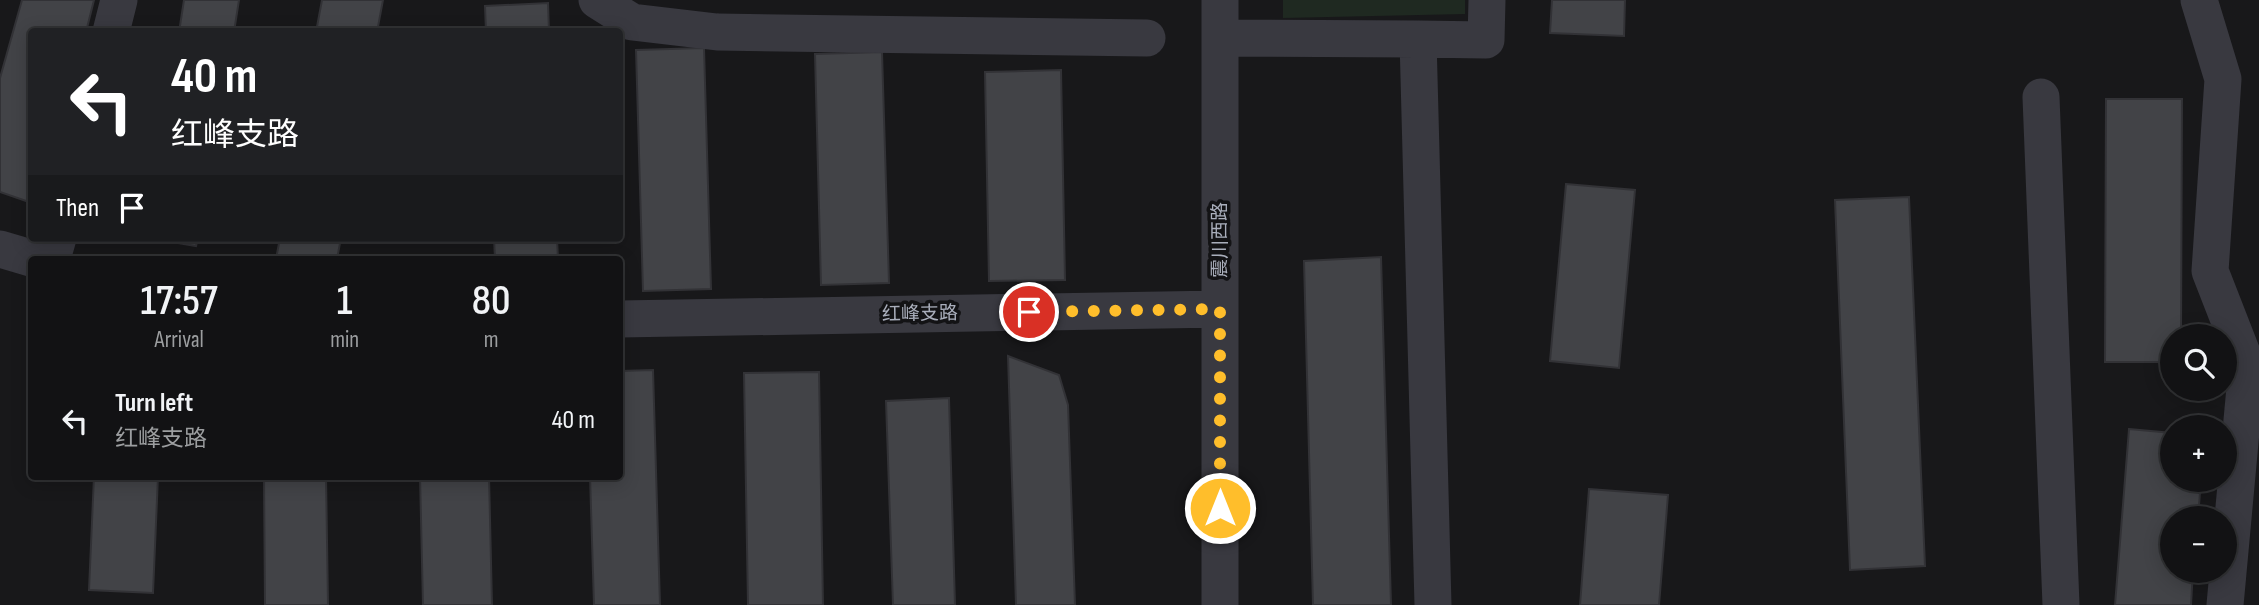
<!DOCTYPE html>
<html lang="en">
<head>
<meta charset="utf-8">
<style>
  body { margin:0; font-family:"Sofia Sans Condensed","Noto Sans SC",sans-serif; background:#1f2022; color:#f1f3f6; height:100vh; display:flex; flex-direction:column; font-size:26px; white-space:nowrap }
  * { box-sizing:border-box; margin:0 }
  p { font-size:23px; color:#9c9ea0 }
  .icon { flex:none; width:38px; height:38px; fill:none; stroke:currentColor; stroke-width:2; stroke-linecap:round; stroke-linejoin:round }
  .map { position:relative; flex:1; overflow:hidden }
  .drawer { position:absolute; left:28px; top:256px; width:595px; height:224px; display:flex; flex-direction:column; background:#121214; border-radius:7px; box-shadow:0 4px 18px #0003,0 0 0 2px #313234 }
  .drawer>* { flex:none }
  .banner { position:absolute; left:28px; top:28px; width:595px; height:214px; border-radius:7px; box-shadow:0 4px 18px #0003,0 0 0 2px #313234; background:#202124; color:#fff; overflow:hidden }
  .tools { position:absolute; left:2160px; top:324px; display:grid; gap:14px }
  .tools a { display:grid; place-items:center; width:77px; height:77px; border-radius:50%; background:#121214; box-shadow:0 4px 18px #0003,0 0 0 2px #313234; font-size:35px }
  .pin { position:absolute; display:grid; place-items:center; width:60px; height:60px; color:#fff; margin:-30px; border:4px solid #fff; border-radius:50%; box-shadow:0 2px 7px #0007 }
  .me { position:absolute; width:77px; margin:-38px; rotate:0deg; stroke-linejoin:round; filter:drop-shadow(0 0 5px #0008) }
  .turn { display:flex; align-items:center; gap:24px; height:147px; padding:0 28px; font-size:32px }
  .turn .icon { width:91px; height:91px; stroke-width:2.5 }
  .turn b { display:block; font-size:49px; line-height:60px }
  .then { display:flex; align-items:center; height:66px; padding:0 28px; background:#0003; gap:14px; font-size:26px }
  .eta { display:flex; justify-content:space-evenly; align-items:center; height:119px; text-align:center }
  .eta b { font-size:42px; font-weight:600; line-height:49px }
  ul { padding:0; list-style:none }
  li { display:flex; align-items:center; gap:21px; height:91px; padding:0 28px }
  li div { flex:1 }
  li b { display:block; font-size:26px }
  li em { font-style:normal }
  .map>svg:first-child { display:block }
  .green { fill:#1f2921 }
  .building { fill:#424347; stroke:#323236; stroke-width:2 }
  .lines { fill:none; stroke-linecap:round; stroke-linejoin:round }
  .minor { stroke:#393940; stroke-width:37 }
  .route { stroke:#ffbe2b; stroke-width:12; stroke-dasharray:0 21.6 }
  .labels { text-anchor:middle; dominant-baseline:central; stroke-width:7; stroke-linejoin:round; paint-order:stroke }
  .street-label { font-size:19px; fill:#a9aebb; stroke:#131315 }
</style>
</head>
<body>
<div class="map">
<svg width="2259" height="605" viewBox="0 0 2259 605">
  <rect width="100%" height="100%" fill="#18181a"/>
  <path class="green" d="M1283,0H1465V14L1283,18Z"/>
  <path class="building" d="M22,0H94L86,32H32V203L0,192V78Z
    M184,0H239L234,32H179Z
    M322,0H383L377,32H316Z
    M1552,0H1625L1624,36L1550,33Z
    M548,3L549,32H486L485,6Z
    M704,48L711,289L643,291L636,50Z
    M882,52L889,283L821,285L815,54Z
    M1061,70L1065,280L989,281L985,72Z
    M2106,99H2182L2181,336H2172V362H2105Z
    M1566,184L1635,190L1619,368L1550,361Z
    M1909,197L1925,566L1850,570L1835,200Z
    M149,238H198L196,246Z
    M280,238H341L337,259H276Z
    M494,238H557L558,259H495Z
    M1381,257L1391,605H1313L1304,261Z
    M1008,356L1059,375L1068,405L1075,605H1016Z
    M653,370L660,605H594L590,476H620V371Z
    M819,372L823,605H748L744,373Z
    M949,398L955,605H893L886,401Z
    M2129,429L2172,433V480H2201L2198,518H2172V570H2193L2191,605H2115Z
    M94,476H158L153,593L89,590Z
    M264,476H326L328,605H265Z
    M420,476H489L492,605H423Z
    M1589,489L1668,495L1659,605H1580Z"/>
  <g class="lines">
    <path class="minor" d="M597,0L632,22L717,32L1147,38
      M1220,0V605
      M2199,0L2223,79L2210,271L2247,366L2225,605
      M111,32L119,0
      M1220,38L1418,39L1433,605
      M1418,39L1486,40L1487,0
      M2041,97L2061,605
      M0,249L34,259
      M52,259L58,238
      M620,319L1220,309"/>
  </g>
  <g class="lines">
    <path class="route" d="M1029,312L1220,309V508"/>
  </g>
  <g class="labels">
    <g class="street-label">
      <text transform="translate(1220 240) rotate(-90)">震川西路</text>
      <text transform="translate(920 314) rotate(-1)">红峰支路</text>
    </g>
  </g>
</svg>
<div class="tools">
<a><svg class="icon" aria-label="search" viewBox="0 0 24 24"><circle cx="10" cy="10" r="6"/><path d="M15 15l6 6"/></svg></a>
<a>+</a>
<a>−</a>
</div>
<div class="pin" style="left:1029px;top:312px;background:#d93025"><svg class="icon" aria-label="arrive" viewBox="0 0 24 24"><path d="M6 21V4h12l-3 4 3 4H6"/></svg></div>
<svg class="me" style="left:1220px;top:508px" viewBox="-20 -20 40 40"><circle r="17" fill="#ffbe2b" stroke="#fff" stroke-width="3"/><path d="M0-11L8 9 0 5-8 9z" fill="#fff"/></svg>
<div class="banner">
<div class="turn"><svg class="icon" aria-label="left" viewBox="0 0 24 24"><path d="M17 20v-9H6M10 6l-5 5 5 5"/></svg><div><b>40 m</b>红峰支路</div></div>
<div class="then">Then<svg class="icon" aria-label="arrive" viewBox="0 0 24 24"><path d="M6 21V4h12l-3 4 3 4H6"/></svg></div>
</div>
<section class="drawer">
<div class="eta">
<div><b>17:57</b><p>Arrival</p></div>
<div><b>1</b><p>min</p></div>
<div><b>80</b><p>m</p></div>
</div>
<ul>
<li><svg class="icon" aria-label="left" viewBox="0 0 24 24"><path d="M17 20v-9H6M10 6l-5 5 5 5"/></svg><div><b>Turn left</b><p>红峰支路</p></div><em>40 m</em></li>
</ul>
</section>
</div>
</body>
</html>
